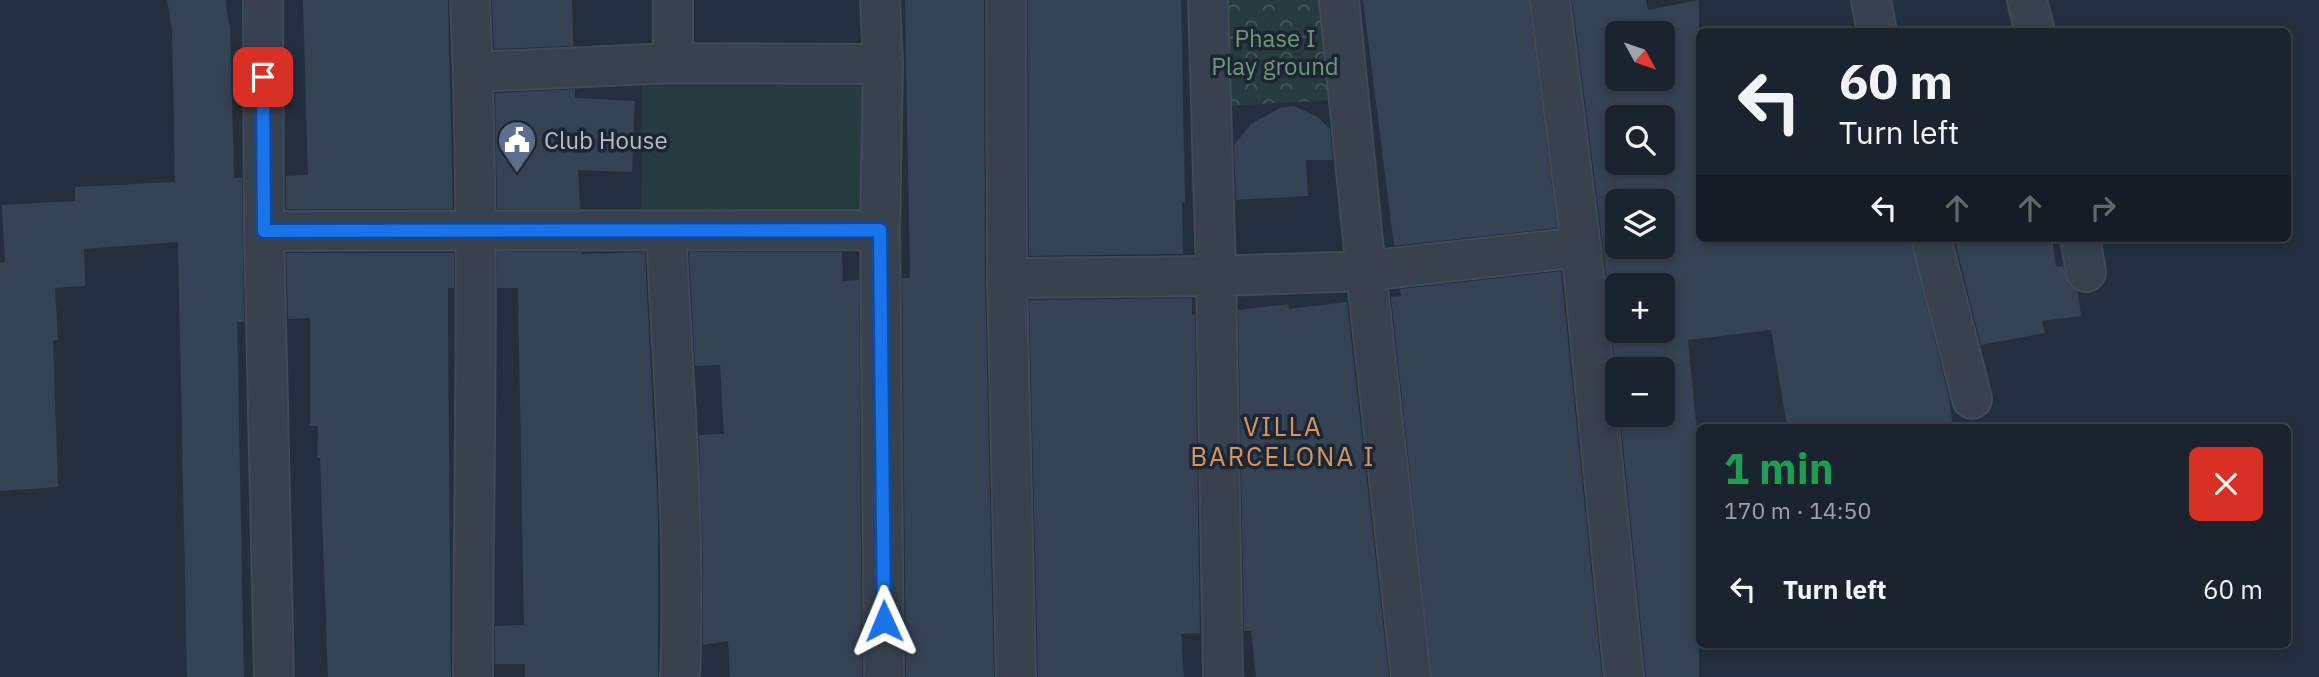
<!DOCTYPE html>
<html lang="en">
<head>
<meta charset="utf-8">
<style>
  body { margin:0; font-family:"IBM Plex Sans",sans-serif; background:#242b36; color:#f1f3f6; height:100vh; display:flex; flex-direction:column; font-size:26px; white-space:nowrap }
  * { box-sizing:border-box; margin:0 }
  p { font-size:23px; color:#a0a4aa }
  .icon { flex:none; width:38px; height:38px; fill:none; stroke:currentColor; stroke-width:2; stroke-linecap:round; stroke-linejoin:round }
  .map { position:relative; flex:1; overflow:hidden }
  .drawer { position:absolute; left:1696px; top:424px; width:595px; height:224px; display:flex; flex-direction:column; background:#1b232e; border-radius:10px; box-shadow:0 4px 10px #0003,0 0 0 2px #39404a }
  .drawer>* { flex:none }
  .guide { position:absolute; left:1696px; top:28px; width:595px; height:214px; border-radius:10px; box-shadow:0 4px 10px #0003,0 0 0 2px #39404a; background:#1b232e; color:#f1f3f6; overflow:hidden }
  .needle { width:46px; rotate:130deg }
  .fabs { position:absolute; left:1605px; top:21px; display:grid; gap:14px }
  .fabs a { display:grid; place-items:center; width:70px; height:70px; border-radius:10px; background:#1b232e; box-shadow:0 4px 10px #0003,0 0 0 2px #39404a; font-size:35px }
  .pin { position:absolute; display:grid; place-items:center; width:60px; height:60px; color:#fff; margin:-30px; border-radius:14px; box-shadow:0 4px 10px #0006 }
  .me { position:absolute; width:77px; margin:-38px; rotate:359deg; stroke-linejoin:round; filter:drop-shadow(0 0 5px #0008) }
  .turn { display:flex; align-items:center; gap:24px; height:147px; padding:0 28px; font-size:32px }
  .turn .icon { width:91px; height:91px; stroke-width:2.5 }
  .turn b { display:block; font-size:49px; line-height:60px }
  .lanes { display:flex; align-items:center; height:66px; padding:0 28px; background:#0003; justify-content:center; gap:35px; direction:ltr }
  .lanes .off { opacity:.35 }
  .round { display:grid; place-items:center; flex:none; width:74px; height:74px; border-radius:10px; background:#242b36 }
  .headline { display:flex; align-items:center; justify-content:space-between; height:119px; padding:0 28px }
  h1 { font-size:42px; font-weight:700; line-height:52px; color:#1e9e55 }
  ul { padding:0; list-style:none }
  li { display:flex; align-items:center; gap:21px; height:91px; padding:0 28px }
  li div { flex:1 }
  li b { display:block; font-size:26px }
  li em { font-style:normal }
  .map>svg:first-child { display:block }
  .park { fill:url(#park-crowns) }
  .pitch { fill:#263c3f }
  .building { fill:#364354; fill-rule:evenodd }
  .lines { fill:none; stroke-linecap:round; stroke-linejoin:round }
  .street-casing { stroke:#414a57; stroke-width:42 }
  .street { stroke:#38414e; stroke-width:38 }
  .route-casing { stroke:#114b97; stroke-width:18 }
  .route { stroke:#1a73e8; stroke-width:12 }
  .labels { text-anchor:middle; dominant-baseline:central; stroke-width:7; stroke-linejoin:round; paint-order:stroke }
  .park-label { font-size:24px; fill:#6b9a76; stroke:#1d2633 }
  .poi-label { font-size:24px; fill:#b4bcc9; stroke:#1d2633; text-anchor:start }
  .neighbourhood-label { font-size:26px; letter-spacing:2px; fill:#d59563; stroke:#1d2633 }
</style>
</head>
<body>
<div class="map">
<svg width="2319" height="677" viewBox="0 0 2319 677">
  <defs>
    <pattern id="park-crowns" width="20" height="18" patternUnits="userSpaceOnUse" patternTransform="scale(1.75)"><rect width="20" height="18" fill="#263c3f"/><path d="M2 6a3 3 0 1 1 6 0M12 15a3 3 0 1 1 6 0" fill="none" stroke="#435659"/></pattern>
  </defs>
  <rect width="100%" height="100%" fill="#242f3e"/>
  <path class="park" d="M1221,0H1327L1333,100L1225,106Z"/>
  <path class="pitch" d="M875,68V226H641L642,69Z"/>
  <path class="building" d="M167,0H225L230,29L234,178H242L244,322H237L244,677H187L178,242L84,249L85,286L55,288L58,340L53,341L58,487L0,491V263L5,262L2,205L75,201V187L175,182L172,30Z
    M303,0H448L453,209H286V176L308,175Z
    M492,0H572L573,46L494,49Z
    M905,0H984L985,278L994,677H906L902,278H910Z
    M1028,0H1181L1185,203H1182L1183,254L1029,256Z
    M1363,0H1529L1557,228L1394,246Z
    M1572,0H1646L1648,10L1699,0V238H1910L1949,398L1953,427H1787L1771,330L1688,340L1699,452V677H1646L1620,415H1662V369H1617V387L1603,245ZM1617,33H1662V79H1617ZM1617,117H1662V163H1617ZM1617,201H1662V247H1617ZM1617,285H1662V331H1617Z
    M575,89V98L635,101L632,172L578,170L580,209H497L495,93Z
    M1294,106L1318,117L1330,129L1333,160H1306L1308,196L1236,200L1234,145L1251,124L1280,108Z
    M1954,238H2052L2056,267L2063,266L2069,285L2078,292L2081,316L2042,321L2045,333L1981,345Z
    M497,252H582V254L645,252L658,511V677H525V664H495V626L524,625L518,288H497Z
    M689,252H842L843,281L859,280L862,677H730L728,641L703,645V565L699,435L724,434L720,365L695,366Z
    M286,253H454V288H448V325L451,677H328L320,458H317L318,426H310V318L288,319Z
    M1561,271L1602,677H1432L1391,297L1401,296L1400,289Z
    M1192,298V315L1195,314L1200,633L1181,634L1184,677H1038L1029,300Z
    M1347,302L1389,677H1256L1251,631H1244L1238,310L1288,304L1289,309Z"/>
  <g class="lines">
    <g class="street-casing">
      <path id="street" d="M263,0L264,231L274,677
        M470,0C480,225 474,452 473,677
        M673,0V63
        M880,0L883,64L880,230L884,677
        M1006,0L1007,278L1016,677
        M1208,0L1216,276L1223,677
        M1339,0L1366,271L1411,677
        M1550,0L1581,247L1624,677
        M1871,0L1877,32
        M2027,0L2035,32
        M473,72L673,63L883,64
        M264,231L880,230
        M666,231C673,379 686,529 680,677
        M1931,238L1972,399
        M2080,238L2086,272
        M1007,278L1216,276L1366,271L1581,247"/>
    </g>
    <use href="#street" class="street"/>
  </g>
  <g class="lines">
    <g class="route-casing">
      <path id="route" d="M263,77L264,231L880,230L884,621"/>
    </g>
    <use href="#route" class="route"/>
  </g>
  <defs>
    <g id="civic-pin" transform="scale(2.0125)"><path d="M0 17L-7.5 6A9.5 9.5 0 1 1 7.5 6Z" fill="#5c6f8a" stroke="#1d2633"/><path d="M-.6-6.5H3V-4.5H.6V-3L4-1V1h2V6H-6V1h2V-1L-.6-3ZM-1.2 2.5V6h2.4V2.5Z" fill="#fff"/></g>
  </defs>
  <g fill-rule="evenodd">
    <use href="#civic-pin" x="517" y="140"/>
  </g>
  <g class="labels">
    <g class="park-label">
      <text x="1275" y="38">Phase I<tspan x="1275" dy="28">Play ground</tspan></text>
    </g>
    <g class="poi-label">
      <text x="544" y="140">Club House</text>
    </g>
    <g class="neighbourhood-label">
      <text x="1283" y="426">VILLA<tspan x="1283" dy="30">BARCELONA I</tspan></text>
    </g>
  </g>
</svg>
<div class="fabs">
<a><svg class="needle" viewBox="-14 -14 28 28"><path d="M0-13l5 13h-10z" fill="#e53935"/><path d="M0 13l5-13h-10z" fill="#a0a4aa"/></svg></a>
<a><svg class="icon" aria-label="search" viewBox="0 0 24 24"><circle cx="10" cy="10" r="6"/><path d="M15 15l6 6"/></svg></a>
<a><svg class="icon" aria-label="layers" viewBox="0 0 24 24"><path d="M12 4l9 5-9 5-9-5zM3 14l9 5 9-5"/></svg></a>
<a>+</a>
<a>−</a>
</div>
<div class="pin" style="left:263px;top:77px;background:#d93025"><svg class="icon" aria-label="arrive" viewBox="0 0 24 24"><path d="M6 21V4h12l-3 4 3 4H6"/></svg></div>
<svg class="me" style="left:884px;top:621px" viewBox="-20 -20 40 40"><path d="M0-17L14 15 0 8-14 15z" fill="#1a73e8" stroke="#fff" stroke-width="4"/></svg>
<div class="guide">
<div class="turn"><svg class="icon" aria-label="left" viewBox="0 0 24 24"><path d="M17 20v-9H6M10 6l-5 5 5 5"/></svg><div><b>60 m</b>Turn left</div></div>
<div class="lanes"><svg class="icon" aria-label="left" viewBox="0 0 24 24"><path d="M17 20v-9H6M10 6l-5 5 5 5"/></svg><svg class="icon off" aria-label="ahead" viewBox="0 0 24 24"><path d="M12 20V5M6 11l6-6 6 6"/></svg><svg class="icon off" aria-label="ahead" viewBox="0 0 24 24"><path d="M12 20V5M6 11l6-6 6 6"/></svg><svg class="icon off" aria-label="right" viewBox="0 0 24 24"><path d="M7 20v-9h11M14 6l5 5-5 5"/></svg></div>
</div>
<section class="drawer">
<div class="headline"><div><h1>1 min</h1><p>170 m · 14:50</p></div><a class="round" style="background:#d93025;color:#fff"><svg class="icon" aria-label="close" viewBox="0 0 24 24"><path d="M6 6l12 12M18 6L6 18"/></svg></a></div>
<ul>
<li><svg class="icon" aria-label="left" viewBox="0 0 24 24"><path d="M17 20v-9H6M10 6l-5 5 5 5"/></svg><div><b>Turn left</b></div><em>60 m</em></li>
</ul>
</section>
</div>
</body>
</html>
